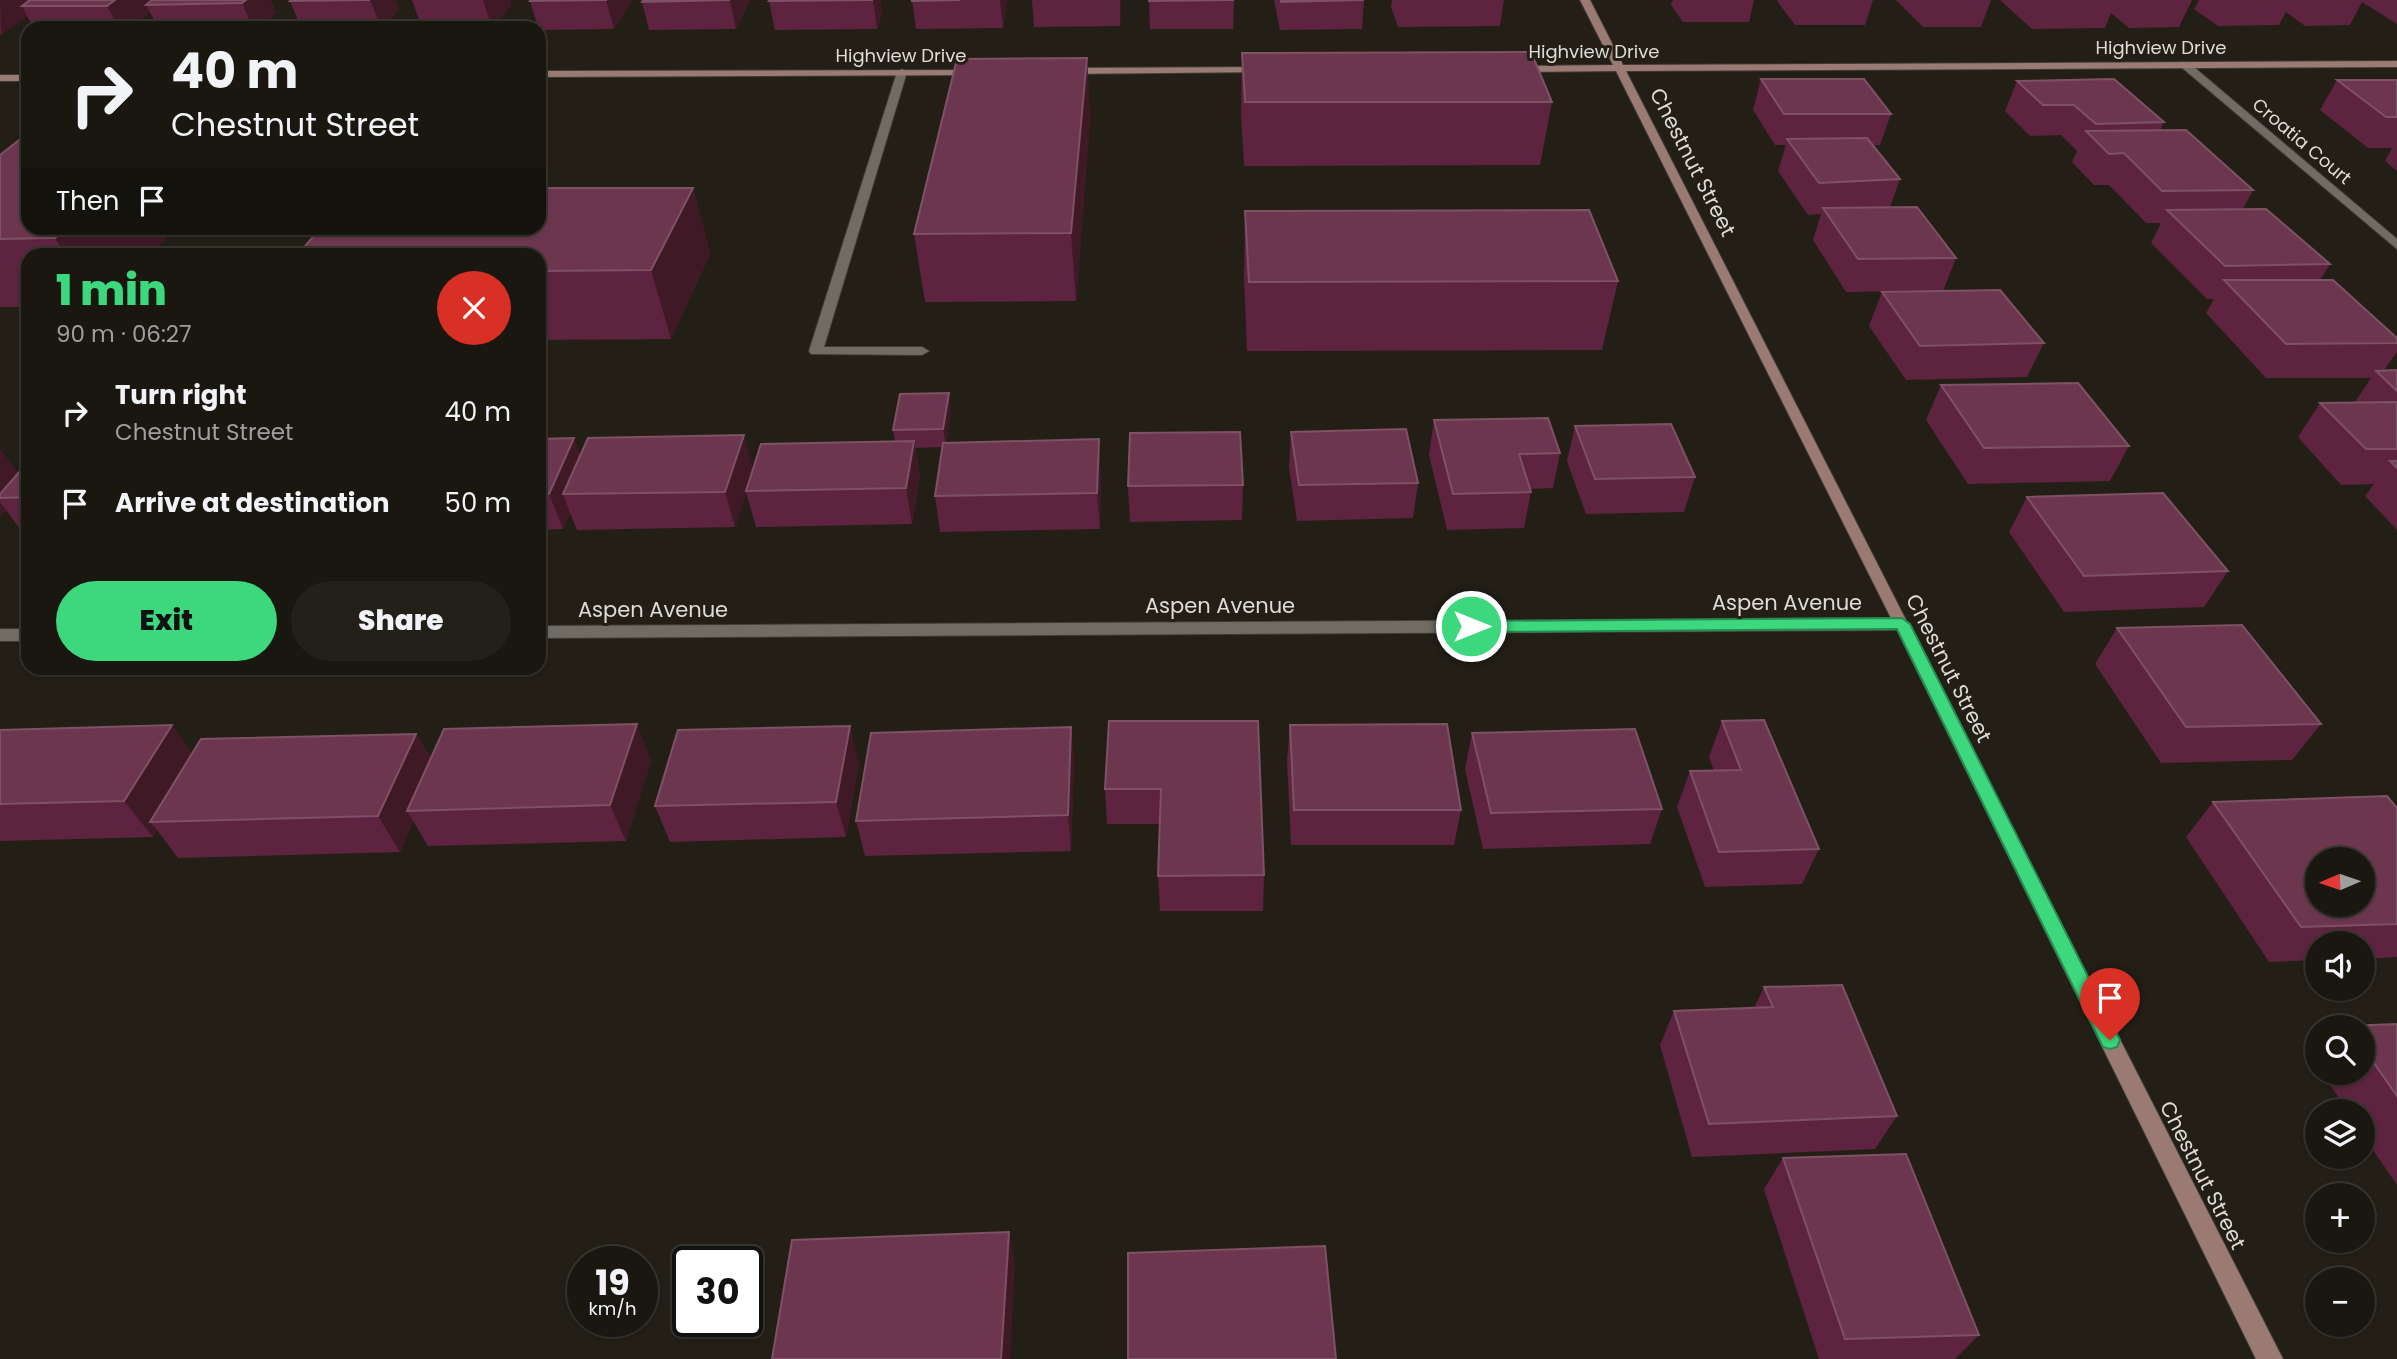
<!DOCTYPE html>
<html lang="en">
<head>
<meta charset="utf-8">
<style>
  body { margin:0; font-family:Poppins,sans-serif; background:#23201a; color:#f1f3f6; height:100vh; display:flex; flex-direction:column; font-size:26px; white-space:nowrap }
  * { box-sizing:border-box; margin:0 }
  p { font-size:23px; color:#9f9f9f }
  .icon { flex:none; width:38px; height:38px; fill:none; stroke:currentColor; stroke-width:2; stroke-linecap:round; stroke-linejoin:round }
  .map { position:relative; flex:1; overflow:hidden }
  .sheet { position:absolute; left:21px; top:248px; width:525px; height:427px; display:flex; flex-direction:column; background:#1a1711; border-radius:21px; box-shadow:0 2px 5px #0004,0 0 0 2px #383631 }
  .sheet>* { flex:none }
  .guide { position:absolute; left:21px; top:21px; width:525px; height:214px; border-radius:21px; box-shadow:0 2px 5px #0004,0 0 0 2px #383631; background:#1a1711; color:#f1f3f6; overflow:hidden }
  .needle { width:46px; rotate:268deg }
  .buttons { position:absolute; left:2305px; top:847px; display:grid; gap:14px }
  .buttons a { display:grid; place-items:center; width:70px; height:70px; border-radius:50%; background:#1a1711; box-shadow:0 2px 5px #0004,0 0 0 2px #383631; font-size:35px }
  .speed { position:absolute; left:567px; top:1246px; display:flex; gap:14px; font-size:35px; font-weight:700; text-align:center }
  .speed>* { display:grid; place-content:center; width:91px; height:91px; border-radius:50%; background:#1a1711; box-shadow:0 2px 5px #0004,0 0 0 2px #383631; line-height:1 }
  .speed small { font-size:18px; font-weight:400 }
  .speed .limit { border:4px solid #111; border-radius:10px; background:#fff; color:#111 }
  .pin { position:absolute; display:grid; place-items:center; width:60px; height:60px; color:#fff; margin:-72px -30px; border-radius:50% 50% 50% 0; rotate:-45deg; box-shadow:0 0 7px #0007 }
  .pin .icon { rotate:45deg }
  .me { position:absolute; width:77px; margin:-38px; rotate:90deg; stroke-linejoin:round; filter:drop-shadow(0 0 5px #0008) }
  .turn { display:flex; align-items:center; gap:24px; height:147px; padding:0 35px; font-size:32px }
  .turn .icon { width:91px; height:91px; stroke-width:2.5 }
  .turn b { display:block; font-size:49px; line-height:60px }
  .then { display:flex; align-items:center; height:66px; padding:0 35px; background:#0003; gap:14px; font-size:26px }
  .round { display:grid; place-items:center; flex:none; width:74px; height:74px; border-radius:37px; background:#23201a }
  .head { display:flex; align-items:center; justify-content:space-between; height:119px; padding:0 35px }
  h1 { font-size:42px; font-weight:800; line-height:52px; color:#3dd77e }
  .button { display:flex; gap:14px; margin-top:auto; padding:14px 35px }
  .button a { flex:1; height:80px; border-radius:42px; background:#3dd77e; color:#111; font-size:28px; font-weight:800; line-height:80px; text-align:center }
  .button a+a { background:#23201a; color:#f1f3f6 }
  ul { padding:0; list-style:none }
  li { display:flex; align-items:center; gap:21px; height:91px; padding:0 35px }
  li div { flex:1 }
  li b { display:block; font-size:26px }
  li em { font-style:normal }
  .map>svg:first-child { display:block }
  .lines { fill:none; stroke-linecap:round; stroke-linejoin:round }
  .lane-casing { stroke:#3f3c37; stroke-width:2 }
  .street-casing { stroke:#3f3c37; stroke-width:2 }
  .secondary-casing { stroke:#3f3c37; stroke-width:2 }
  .lane { fill:#716c63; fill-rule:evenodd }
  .street { fill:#716c63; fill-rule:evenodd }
  .secondary { fill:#9a7a72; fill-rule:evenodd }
  .wall { fill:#5e233e }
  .shaded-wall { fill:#401927 }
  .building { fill:#6c374e; stroke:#7e5164; stroke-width:2; fill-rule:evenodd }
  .route { fill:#3dd77e; stroke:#288c52; stroke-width:2 }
  .labels { text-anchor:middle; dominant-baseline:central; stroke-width:6; stroke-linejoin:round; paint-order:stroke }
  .far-street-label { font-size:18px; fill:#dfdcd7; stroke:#231f17 }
  .street-label { font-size:21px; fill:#dfdcd7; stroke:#231f17 }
</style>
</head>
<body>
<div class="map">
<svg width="2397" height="1359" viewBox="0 0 2397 1359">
  <rect width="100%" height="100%" fill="#231f17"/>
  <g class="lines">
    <g class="lane-casing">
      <path id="lane" d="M902,69L907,72L824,347H922L929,351L922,355L811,354L809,351L897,72Z"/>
    </g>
    <g class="street-casing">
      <path id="street" d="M2180,62H2188L2397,239V249L2180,66Z
        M1902,618L1910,624L1902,630L539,638V626Z
        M0,629H28V641H0Z"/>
    </g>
    <g class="secondary-casing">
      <path id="secondary" d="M1580,0H1590L1623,65L2397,61V67L1626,71L2283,1359H2256L1894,624L1616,71L1515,72L1510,69L1515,66L1613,65Z
        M1263,67L1267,68V72L1064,74L1059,71L1064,68Z
        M980,70V74L976,75L539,77V71Z
        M0,75H28V81H0Z"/>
    </g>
    <use href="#lane" class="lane"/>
    <use href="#street" class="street"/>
    <use href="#secondary" class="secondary"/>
  </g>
  <path class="wall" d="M0,0H270L276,12L259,28H158L150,12L130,28H34L27,16L0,35Z
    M395,0L399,9L382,28H301L290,1Z
    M412,0H510L511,5L492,28H422Z
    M632,0L614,29L539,30L530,1Z
    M750,0L736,29L649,30L642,2Z
    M770,0H880L882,13L877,29L775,30L769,1Z
    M912,0H1007L1003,28L916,29Z
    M1032,0H1121L1120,26L1034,27Z
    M1149,0H1234L1233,29H1150Z
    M1274,0H1364L1362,29L1280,30Z
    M1392,0H1504L1500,26L1398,27L1391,7Z
    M1673,0H1754L1749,22H1683L1671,5Z
    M1777,0H1873L1865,25H1795L1777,1Z
    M1896,0H1991L1981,27H1923Z
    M2000,0H2192L2179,27L2129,28L2111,13L2105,28L2032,29Z
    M2199,0H2397V24L2362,2L2350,25L2305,26L2286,12L2279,25L2218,26L2194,9Z
    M1242,53L1552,102L1540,165L1244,166L1241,115Z
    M1087,58L1090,120L1076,301L925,302L914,234Z
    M1761,79L1891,114L1880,145H1872L1900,179L1890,207L1956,258L1943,291L2044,343L2027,377L1906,380L1869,326L1882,292L1936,291L1846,292L1813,240L1821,214L1808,215L1778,171L1786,145H1775L1753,110Z
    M2337,80H2397V171L2385,161L2392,148H2368L2320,110Z
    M2017,81L2164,122L2160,131L2253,190L2243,209L2330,264L2320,280L2397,338V352L2384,370H2397V530L2365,496L2374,484L2341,485L2298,437L2320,403L2355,402L2371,378H2266L2206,313L2214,299H2207L2151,243L2161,223H2146L2109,185H2094L2072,162L2077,151L2061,135L2030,136L2005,111Z
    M0,155L28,228H176L148,256H28V307H0Z
    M693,188L710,254L671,339L539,340V256Z
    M1245,211L1618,281L1602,350L1247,351L1244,278Z
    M1941,385L2129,446L2110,481L1968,484L1926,420Z
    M951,411L946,443L1101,475L1100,529L940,532L935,496L942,447L915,448L920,476L912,524L756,527L746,492L735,527L577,530L570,513L563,529L539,530V439L574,438L580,455L753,469L895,441L893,430Z
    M1434,420L1560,453L1553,488L1530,489L1531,492L1524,528L1447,530L1429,455Z
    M1575,426L1695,477L1684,512L1586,514L1567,461Z
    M1291,432L1418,483L1413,518L1297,521L1289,467Z
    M0,451L18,474L28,462V533H23L6,510L0,517Z
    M1243,485L1242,520L1130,522L1128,486Z
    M2027,497L2228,571L2204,607L2064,612L2009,532Z
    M2117,628L2321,724L2292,760L2161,763L2095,664Z
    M1109,721L1264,875L1263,911H1160L1158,876L1160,824H1107L1105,789Z
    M1722,721L1819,849L1802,884L1705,887L1677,807L1690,771H1714L1709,757Z
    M1290,725L1461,810L1454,845H1291L1287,760Z
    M1071,727L1074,763L1071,851L865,856L856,821Z
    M0,730L192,753L416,734L431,759L651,760L626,841L428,846L413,821L400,852L178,858L157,830L153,837L0,841Z
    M1472,733L1662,809L1650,844L1483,849L1465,769Z
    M859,762L846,837L670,842L655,806Z
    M2213,802L2397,808V957L2362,959V943H2317V960L2269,962L2186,837Z
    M1764,987L1897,1116L1875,1149L1692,1157L1660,1045L1674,1011L1754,1008Z
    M2397,1024V1185L2362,1134V1111H2348L2322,1073H2362V1027H2347L2348,1026Z
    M1783,1158L1979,1335L1955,1359H1819L1764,1189Z"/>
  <path class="shaded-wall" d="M0,0H30L22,6L27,16L1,35Z
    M115,0H158L146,5L150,12L130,28H119L107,6Z
    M246,0H270L276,12L259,28H253L242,3Z
    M370,0H395L399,9L381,28Z
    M483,0H510L511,5L492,28Z
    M606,0H632L614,29Z
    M730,0H750L736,29L730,1Z
    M873,0H880L882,13L877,29Z
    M1000,0H1007L1003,28Z
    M1120,0H1121L1120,26Z
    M1087,58L1090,120L1076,301L1071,233Z
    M693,188L710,254L671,339L651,270Z
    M67,228H176L148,256H66L55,238Z
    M949,393L951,411L946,447L943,429Z
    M744,435L753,470L735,527L725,492Z
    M574,438L587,473L563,494L570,513L563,529L549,494Z
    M1099,439L1101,475L1100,529L1097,493Z
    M914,441L920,476L912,524L906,488Z
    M2,451L27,486L0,498V453Z
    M0,502L6,510L0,517Z
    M637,724L651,760L626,841L610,805Z
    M172,725L198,761L150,822L157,830L153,837L124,801Z
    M850,726L859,762L846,837L836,802Z
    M1071,727L1074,763L1071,851L1068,815Z
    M416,734L436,769L407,811L413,821L400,852L378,816Z
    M1009,1232L1015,1263L1010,1359H1001Z"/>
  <path class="building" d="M30,0H115L107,6H22Z
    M152,0H246L242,3L146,5Z
    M291,0H370L290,1Z
    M531,0H607L530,1Z
    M643,0H730L642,2Z
    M770,0H873L769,1Z
    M912,0H960L912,1Z
    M1149,0H1234L1149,1Z
    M1281,0H1364L1281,2Z
    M1531,52L1552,102H1245L1242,53Z
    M1087,58L1071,233L914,234L957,59Z
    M1761,79H1864L1891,114H1784Z
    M2114,79L2164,122L2096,124L2074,105H2043L2017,81Z
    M2337,80H2397V117H2386Z
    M2186,130L2253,190L2162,191L2124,153L2109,154L2086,131Z
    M28,133V228H67L55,238L0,239V155Z
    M1867,138L1900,179L1819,183L1787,139Z
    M539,188H693L651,270L539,271V256H297L320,228H539Z
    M1917,207L1956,258L1858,259L1823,208Z
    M2266,209L2330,264L2225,266L2167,210Z
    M1589,210L1618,281L1249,282L1245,211Z
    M2224,280H2333L2397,338V343L2286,344Z
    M2000,290L2044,343L1920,346L1882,292Z
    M2397,370V391L2376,371Z
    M2078,383L2129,446L1984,448L1941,385Z
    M949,393L943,429L893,430L900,394Z
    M2397,402V449H2366L2320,403Z
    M1548,418L1560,453L1519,454L1531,492L1453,494L1434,420Z
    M1671,424L1695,477L1595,479L1575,426Z
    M1406,429L1418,483L1299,485L1291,432Z
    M1240,432L1243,485L1128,486L1130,433Z
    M744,435L725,492L563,494L588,438Z
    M574,438L549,494H539V439Z
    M1099,439L1097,493L935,496L943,443Z
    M914,441L906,488L746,491L761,444Z
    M2390,461H2397V468Z
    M28,462V497L0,498V494Z
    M2163,493L2228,571L2084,576L2027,497Z
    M2242,625L2321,724L2186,727L2117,628Z
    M1764,720L1819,849L1719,852L1690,771L1741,770L1722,721Z
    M1109,721H1258L1264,875L1158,876L1161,789H1105Z
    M637,724L610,805L407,811L444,729Z
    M1447,724L1461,810H1294L1290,725Z
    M172,725L124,801L0,804V730Z
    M850,726L836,802L655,806L678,730Z
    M1071,727L1068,815L856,821L871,733Z
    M1635,729L1662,809L1491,813L1472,733Z
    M416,734L378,816L150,822L201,739Z
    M2387,796L2397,808V924L2301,927L2213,802ZM2317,859H2362V905H2317Z
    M1842,985L1897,1116L1709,1124L1674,1011L1773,1007L1764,987Z
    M2397,1024V1096L2362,1046V1027H2349L2348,1026Z
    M1906,1154L1979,1335L1845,1339L1783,1158Z
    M1009,1232L1001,1359H772L792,1240Z
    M1325,1246L1336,1359H1128V1253Z"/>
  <path class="route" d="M1902,618L1910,624L2117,1034L2120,1040L2117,1047L2110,1049L2103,1047L1897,629L1471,632L1463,626L1471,621Z"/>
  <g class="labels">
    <g class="far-street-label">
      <text x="2161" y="47">Highview Drive</text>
      <text x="1594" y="51">Highview Drive</text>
      <text x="901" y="55">Highview Drive</text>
      <text transform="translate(2302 141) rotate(40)">Croatia Court</text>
    </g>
    <g class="street-label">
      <text transform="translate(1693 162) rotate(63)">Chestnut Street</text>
      <text x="1787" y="602">Aspen Avenue</text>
      <text x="1220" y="605">Aspen Avenue</text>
      <text x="653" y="609">Aspen Avenue</text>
      <text transform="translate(1949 668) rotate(63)">Chestnut Street</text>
      <text transform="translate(2203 1175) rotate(63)">Chestnut Street</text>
    </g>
  </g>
</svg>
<div class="buttons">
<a><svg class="needle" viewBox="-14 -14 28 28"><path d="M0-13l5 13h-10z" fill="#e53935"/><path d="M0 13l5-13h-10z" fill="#9f9f9f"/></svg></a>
<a><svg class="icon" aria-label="sound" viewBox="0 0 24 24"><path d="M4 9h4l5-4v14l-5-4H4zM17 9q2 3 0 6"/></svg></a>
<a><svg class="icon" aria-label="search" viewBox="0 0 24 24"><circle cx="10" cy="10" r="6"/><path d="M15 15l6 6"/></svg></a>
<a><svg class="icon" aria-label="layers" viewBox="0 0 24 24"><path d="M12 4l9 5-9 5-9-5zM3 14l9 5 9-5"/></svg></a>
<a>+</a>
<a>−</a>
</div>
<div class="speed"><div>19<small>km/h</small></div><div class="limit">30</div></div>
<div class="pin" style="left:2110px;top:1040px;background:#d93025"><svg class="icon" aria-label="arrive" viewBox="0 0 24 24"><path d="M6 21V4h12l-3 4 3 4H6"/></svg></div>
<svg class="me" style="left:1471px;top:626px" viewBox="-20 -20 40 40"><circle r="17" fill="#3dd77e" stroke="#fff" stroke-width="3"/><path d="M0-11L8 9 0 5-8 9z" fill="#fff"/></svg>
<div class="guide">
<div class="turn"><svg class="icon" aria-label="right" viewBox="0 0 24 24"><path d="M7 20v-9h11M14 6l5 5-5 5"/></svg><div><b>40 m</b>Chestnut Street</div></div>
<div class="then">Then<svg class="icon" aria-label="arrive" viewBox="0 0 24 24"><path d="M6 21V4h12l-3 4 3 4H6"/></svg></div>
</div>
<section class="sheet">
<div class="head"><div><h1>1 min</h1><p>90 m · 06:27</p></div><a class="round" style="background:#d93025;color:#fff"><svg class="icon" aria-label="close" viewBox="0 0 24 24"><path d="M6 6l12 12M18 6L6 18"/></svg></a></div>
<ul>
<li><svg class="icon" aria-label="right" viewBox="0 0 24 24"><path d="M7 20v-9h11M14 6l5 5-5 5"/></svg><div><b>Turn right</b><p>Chestnut Street</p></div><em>40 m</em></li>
<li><svg class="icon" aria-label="arrive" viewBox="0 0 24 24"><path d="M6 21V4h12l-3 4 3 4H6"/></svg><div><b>Arrive at destination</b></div><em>50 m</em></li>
</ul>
<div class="button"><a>Exit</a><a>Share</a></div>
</section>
</div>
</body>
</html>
